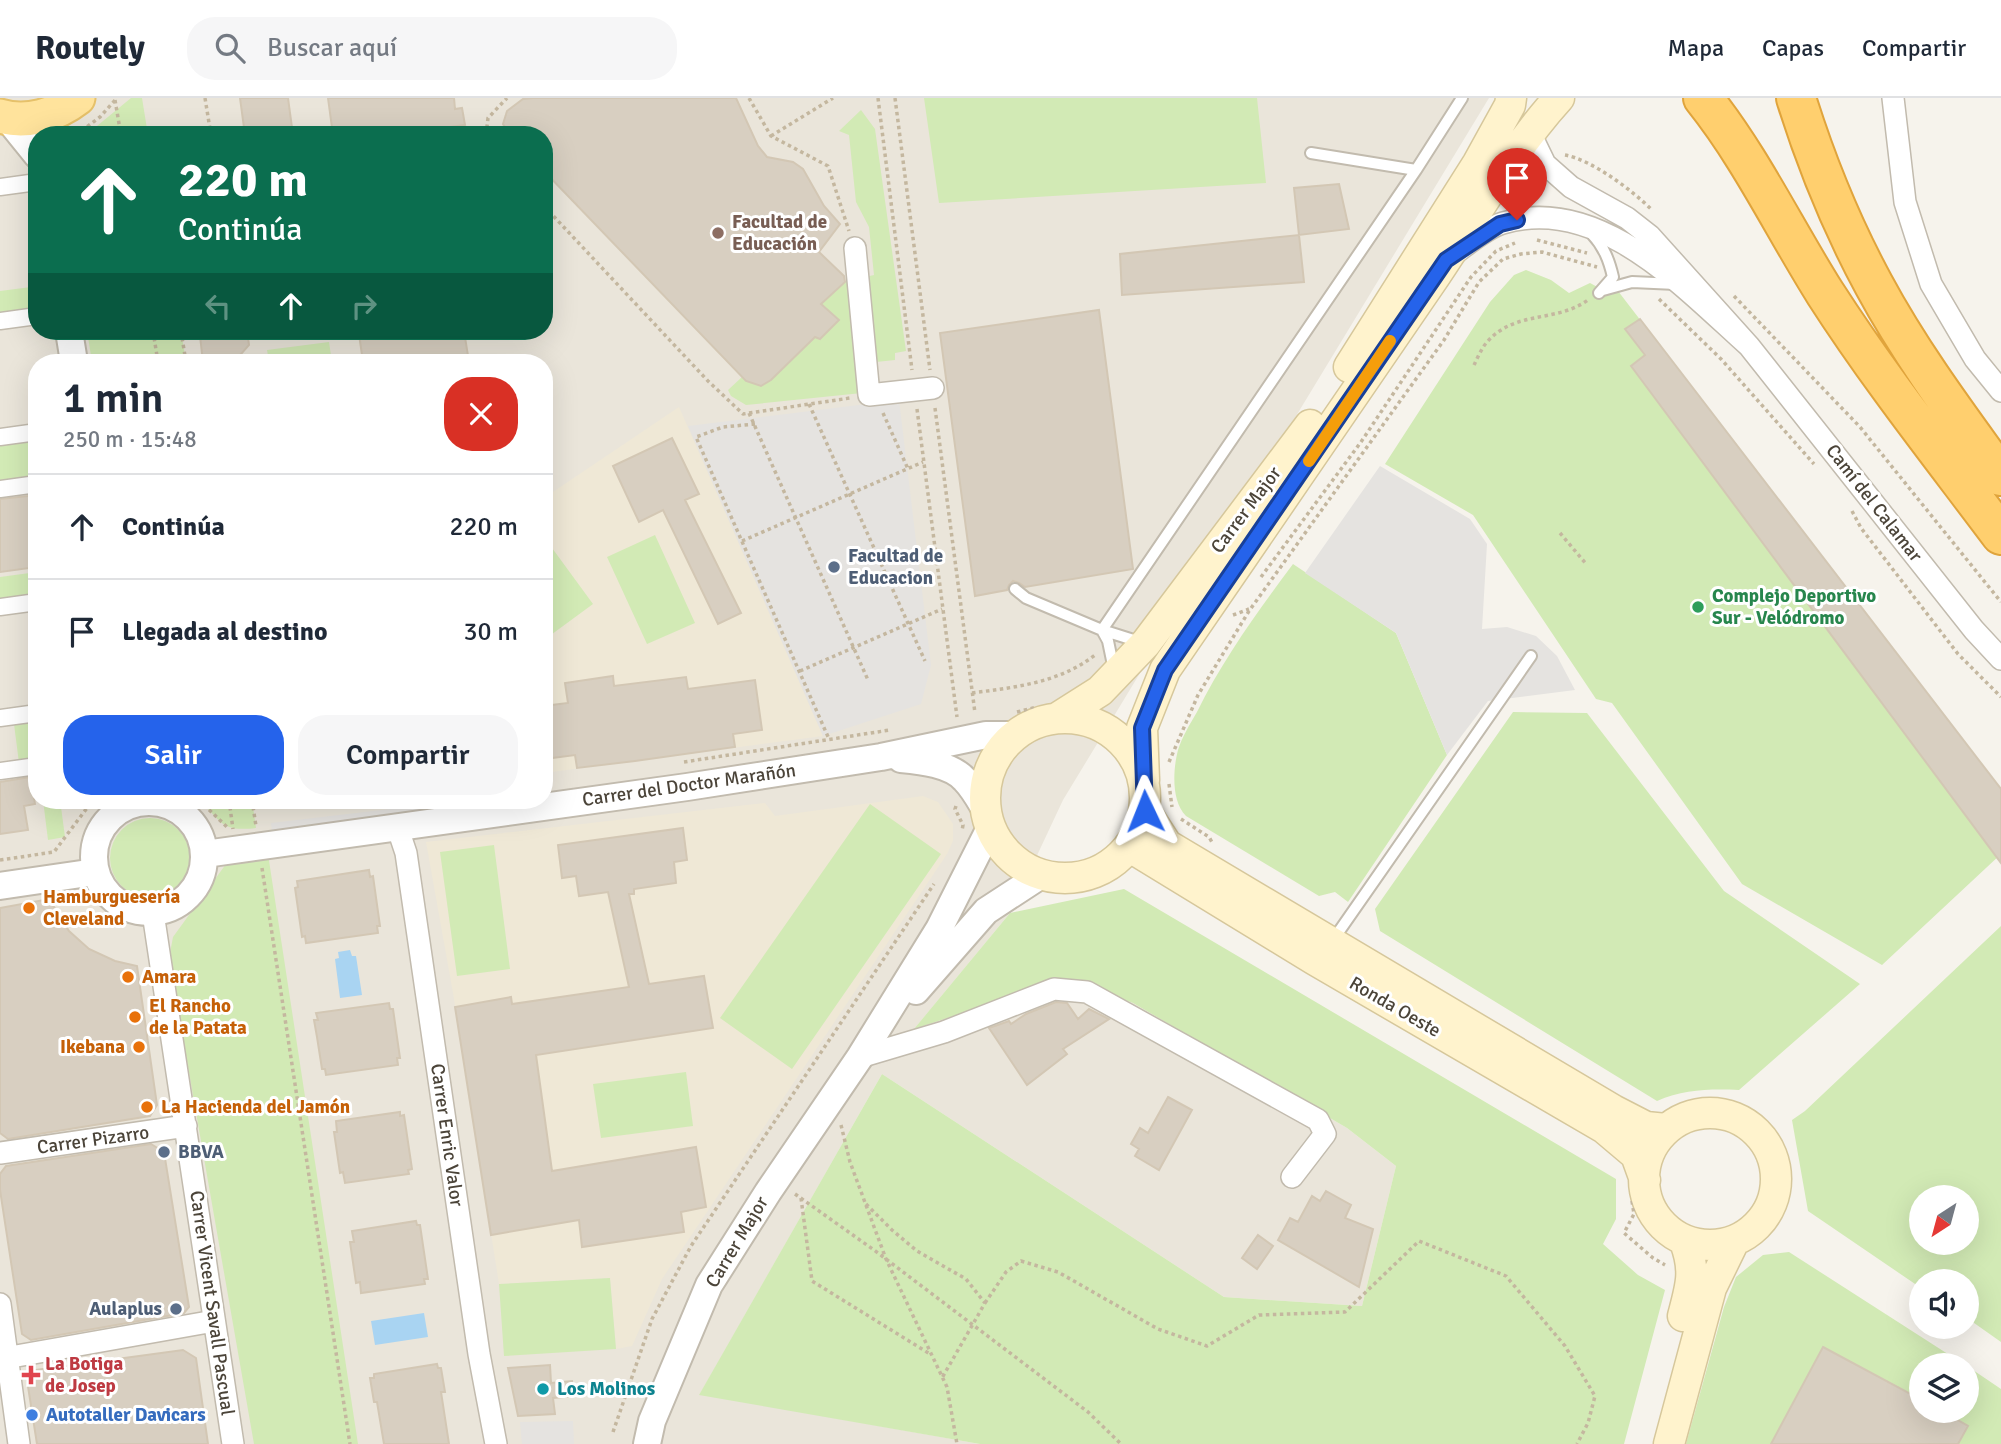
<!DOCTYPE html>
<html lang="es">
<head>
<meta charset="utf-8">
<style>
  body { margin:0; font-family:Signika,sans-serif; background:#f6f6f7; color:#1f2937; height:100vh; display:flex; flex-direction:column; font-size:26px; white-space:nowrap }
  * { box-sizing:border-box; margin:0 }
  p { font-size:23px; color:#747a83 }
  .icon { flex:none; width:38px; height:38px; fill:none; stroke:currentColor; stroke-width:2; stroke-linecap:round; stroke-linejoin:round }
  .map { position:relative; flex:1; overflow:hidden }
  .panel { position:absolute; left:28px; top:256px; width:525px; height:455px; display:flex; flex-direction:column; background:#fff; border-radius:28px; box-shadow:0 7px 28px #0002 }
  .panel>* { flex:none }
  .top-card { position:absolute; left:28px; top:28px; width:525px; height:214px; border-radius:28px; box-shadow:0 7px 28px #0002; background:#0b6e4f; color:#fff; overflow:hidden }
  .needle { width:46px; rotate:216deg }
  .tools { position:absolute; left:1909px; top:1087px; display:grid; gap:14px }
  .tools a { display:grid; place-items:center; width:70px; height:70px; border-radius:50%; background:#fff; box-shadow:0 7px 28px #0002; font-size:35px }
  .pin { position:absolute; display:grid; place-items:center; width:60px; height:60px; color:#fff; margin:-72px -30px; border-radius:50% 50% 50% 0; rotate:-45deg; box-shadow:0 0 7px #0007 }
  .pin .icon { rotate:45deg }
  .me { position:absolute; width:77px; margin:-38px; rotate:358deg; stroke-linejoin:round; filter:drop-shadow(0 0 5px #0008) }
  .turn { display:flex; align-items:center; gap:24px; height:147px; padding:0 35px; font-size:32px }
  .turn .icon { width:91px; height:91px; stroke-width:2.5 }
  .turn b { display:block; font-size:49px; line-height:60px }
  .lanes { display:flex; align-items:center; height:66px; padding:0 35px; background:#0003; justify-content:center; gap:35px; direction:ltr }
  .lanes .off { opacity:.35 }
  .round { display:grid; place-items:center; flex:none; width:74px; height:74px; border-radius:28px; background:#f6f6f7 }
  .headline { display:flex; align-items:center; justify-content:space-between; height:119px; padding:0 35px }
  h1 { font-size:42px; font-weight:600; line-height:52px }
  .button { display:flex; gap:14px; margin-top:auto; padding:14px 35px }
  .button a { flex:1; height:80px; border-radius:28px; background:#2563eb; color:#fff; font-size:28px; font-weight:600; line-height:80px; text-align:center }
  .button a+a { background:#f6f6f7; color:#1f2937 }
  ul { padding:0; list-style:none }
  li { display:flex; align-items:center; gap:21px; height:105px; padding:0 35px; border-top:2px solid #e0e1e3 }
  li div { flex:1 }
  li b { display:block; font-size:26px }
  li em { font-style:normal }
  header { display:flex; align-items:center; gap:42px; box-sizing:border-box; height:98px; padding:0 35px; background:#fff; border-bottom:2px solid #e0e1e3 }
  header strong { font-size:33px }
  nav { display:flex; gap:38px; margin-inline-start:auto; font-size:24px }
  .search { width:490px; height:63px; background:#f6f6f7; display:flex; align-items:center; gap:18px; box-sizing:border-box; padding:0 24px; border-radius:28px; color:#747a83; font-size:26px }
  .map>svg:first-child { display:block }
  .residential { fill:#eae5da; fill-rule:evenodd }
  .education { fill:#efe8d6 }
  .green { fill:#d2eab5; fill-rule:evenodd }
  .parking { fill:#e5e3e0 }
  .water { fill:#a9d4f2 }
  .building { fill:#d8cfc1; stroke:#d3c7b4; stroke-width:2 }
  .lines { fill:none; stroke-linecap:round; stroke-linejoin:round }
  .service-casing { stroke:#c2bbae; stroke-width:14 }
  .pedestrian-casing { stroke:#c2bbae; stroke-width:19 }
  .minor-casing { stroke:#c2bbae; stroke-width:24 }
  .tertiary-casing { stroke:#c2bbae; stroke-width:30 }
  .secondary-casing { stroke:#d6c79b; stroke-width:33 }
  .primary-casing { stroke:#e6c16a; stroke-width:37 }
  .motorway-casing { stroke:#e0a43c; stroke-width:42 }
  .path { stroke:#c4b79f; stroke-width:3.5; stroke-dasharray:3.5 3.5; stroke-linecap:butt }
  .service { stroke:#fff; stroke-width:10 }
  .pedestrian { stroke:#fff; stroke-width:16 }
  .minor { stroke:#fff; stroke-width:21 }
  .tertiary { stroke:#fff; stroke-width:26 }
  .secondary { stroke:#fff3cd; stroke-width:30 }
  .primary { stroke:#ffe39c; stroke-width:33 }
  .motorway { stroke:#ffcf6e; stroke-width:38 }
  .route-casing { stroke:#184099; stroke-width:18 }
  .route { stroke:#2563eb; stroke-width:12 }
  .slow { stroke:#f59e0b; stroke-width:12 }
  .education-dot { fill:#8d6e63; stroke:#fff; stroke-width:2.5 }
  .service-dot { fill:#5c6f8a; stroke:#fff; stroke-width:2.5 }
  .leisure-dot { fill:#2e9e5b; stroke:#fff; stroke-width:2.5 }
  .food-dot { fill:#e8710a; stroke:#fff; stroke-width:2.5 }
  .health-dot { fill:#e0444e; stroke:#fff; stroke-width:2.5 }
  .culture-dot { fill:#0f9aa8; stroke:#fff; stroke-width:2.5 }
  .shop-dot { fill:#3f7fe0; stroke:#fff; stroke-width:2.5 }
  .labels { text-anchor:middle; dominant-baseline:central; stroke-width:6; stroke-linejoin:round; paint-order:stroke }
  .education-label { font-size:19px; font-weight:bold; fill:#785e54; stroke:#fff; text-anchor:start }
  .street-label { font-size:19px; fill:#4b4439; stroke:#fff }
  .service-label { font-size:19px; font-weight:bold; fill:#4e5e75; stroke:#fff; text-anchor:start }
  .leisure-label { font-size:19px; font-weight:bold; fill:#27864d; stroke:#fff; text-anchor:start }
  .food-label { font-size:19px; font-weight:bold; fill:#c56008; stroke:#fff; text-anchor:start }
  .health-label { font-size:19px; font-weight:bold; fill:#be3a42; stroke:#fff; text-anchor:start }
  .culture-label { font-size:19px; font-weight:bold; fill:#0d838f; stroke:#fff; text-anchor:start }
  .shop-label { font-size:19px; font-weight:bold; fill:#366cbe; stroke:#fff; text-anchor:start }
</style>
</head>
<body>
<header>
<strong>Routely</strong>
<div class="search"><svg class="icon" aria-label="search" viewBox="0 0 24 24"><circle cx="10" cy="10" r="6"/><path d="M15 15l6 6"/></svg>Buscar aquí</div>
<nav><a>Mapa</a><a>Capas</a><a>Compartir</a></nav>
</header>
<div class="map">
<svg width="2001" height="1346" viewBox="0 0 2001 1346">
  <rect width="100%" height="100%" fill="#f6f3ec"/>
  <path class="residential" d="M0,0H1489L1063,702L1010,815L915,930L1065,881L1133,905L1347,1030L1396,1068L1362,1208L1224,1199L882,976L700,1296L980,1346H0ZM37,37H544V233H37ZM37,264H544V702H37Z"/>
  <path class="education" d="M679,309L823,638L544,675V400Z
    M923,698L938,704L953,726V743L947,756L662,1181L632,1248L616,1251L610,1180L499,1186L453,895L426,744L765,705L775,718Z"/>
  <path class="green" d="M131,0H142L148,37H86Z
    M924,0H1257L1266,85L939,105Z
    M861,12L875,31L906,253L895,255V262L876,264L865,179L874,177L869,129L856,104L849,37L839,33Z
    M1526,172L1551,182L1569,195L1590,185L1603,192L1618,193L2001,691V756L1882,867L1742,786L1612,605L1596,601L1473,417L1385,366L1490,204L1514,177Z
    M848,181L862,295L746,307L731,298L728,292L742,279L762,288L771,282L815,239L820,241L839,222L821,206Z
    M31,189L35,214L0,219V193Z
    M87,233H181L186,264H92Z
    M329,244L332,264H269L267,252Z
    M37,341V380L0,385V346Z
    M655,437L695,525L647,546L607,459Z
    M544,439L593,506L544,542Z
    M1293,466L1396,535L1447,657L1348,804L1335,794L1319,798L1186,718C1171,703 1173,671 1178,652C1182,639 1190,626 1197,614C1223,561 1258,513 1293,466Z
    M37,474V500L0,505V479Z
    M1513,614L1587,615L1724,793L1860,886L1739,992C1711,991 1684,991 1657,1003L1380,833L1375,811Z
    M37,623V662L19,665L14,626Z
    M43,702H84V706L61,709L65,739L48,742Z
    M199,702H252L256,730C220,734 223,724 199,702Z
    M870,706L941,756L792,971L720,920Z
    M110 760a40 40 0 1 1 80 0a40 40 0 1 1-80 0Z
    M494,747L510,871L457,878L440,754Z
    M268,756L358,1346H254L169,860L173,839L226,766Z
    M1124,791L1616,1081V1121L1603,1146L1638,1177L1665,1192L1624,1346H980L699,1297L882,976L1224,1199L1362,1208L1396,1068L1347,1030L1133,905L1065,881L914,931L1010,815Z
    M2001,828V1244L1967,1220V1183H1922L1921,1190L1808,1113L1792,1022L1805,1013ZM1967,1099V1144H1922V1099Z
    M686,974L693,1028L601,1040L593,986Z
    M1789,1154L1965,1267H1922V1312H1967V1268L2001,1291V1346H1686L1724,1209L1736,1179L1763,1157Z
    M610,1180L616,1251L504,1258L499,1186Z"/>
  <path class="parking" d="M899,302L931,567L921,606L823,638L688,328Z
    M1380,368L1470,421L1487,446L1482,531L1507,529L1536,538L1557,558L1575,592L1488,603L1447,657L1396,535L1305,475Z
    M467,702H487L488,710L273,741L271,725Z
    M573,1323L574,1346H522L520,1324Z"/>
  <path class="water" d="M350,852L352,858H356L362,897L340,900L335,861L339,860L338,854Z
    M424,1215L428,1239L375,1247L371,1223Z"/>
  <path class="building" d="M240,0H288L293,37H245Z
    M328,0H454L455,11L462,10L465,27L389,37H333Z
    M533,0H736L758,48L767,59L793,64L803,71L824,108L840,126L819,154L844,178L845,184L821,206L839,222L820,241L815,239L771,282L761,288L746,283L544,73V37H510L503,26L507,13L523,1Z
    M1339,86L1349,131L1299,137L1294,90Z
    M1299,137L1304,184L1122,197L1120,156Z
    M1099,212L1133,471L1025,489L1019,485L1013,483L1009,487L1007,492L975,498L940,235Z
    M1640,221L2001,691V765L1631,268L1645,257L1625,231Z
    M247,233L249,247L234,264H203L200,238Z
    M365,233H464L469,264H363L359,236L366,235Z
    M672,340L699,396L685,402L741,515L718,526L663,412L639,424L613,368Z
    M37,397V469L0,474V401Z
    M613,578L614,588L686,579L688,591L755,582L762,632L733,636L735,649L635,663L577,670L575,657L544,661V608L568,605L565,585Z
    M30,679L35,706L24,708L28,732L0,736V684Z
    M683,730L687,762L674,764L676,785L634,791V796H629L649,886L704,878L713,930L536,957L552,1073L696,1049L706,1109L681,1114L684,1134L582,1149L579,1122L491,1137L455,909L511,899L512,906L629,889L608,794L579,798L576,778L562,780L558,747Z
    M369,772L370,779L373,778L380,828H377L378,835L306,845L305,838L302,839L295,790L298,789L297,783Z
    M49,801L69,833L89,851L115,863L137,868L157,1007L150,1018L8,1041L0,1035V810Z
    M1056,904L1067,905L1078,921L1089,911L1109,921L1063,951L1067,956L1027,987L989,930L1009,923L1011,926L1026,916Z
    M389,905L390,911H393L400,960H397L398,967L326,977L325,971H322L317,939L314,922H318L316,915Z
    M1168,999L1192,1012L1159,1072L1135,1058L1139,1051L1131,1046L1140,1030L1148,1035Z
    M400,1014V1018L404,1017L412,1071L408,1072L409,1076L345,1085L343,1074L340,1075L334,1034H337L336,1023Z
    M151,1046L164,1054L189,1209L184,1215L31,1242L22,1236L0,1092V1076L6,1068Z
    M1326,1093L1351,1107L1345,1120L1373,1131L1359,1189L1278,1142L1290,1120L1298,1124L1312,1098L1320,1103Z
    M416,1123L417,1127H420L428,1181H424L425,1186L361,1195L360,1184L356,1185L350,1144H354L352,1133Z
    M1258,1137L1273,1148L1257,1171L1242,1160Z
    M1823,1249L1922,1302V1312H1940L1968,1328L1958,1346H1771Z
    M183,1252L196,1260L208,1346H37L27,1282L36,1272Z
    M437,1266L438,1270H441L445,1294H441L449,1346H384L377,1304H374L370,1280H374V1276Z
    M550,1267L551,1285L572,1283L574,1298L553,1300L555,1316L518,1318L508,1270Z"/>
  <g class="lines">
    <g class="service-casing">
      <path id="service" d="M1311,55L1416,72
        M1592,136C1604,149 1609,162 1613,179L1599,195
        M1603,192L1632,184L1676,186
        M1015,491L1026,500L1102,532L1416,72L1462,0
        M1102,532L1108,543L1114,572
        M1102,532L1143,545
        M1333,842L1531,558"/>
    </g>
    <g class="pedestrian-casing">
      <path id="pedestrian" d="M0,89L37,84
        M0,223L37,218
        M0,339L37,334
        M0,391L37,386
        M0,509L37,504
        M0,620L37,615
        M0,673L37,668"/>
    </g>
    <g class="minor-casing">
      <path id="minor" d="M1893,0L1905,104L1931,186L1975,261L2001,293
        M855,150L869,297L933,290
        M1454,156C1468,146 1486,130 1503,125C1599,96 1684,190 1749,248L1650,138L1627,120L1571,89L1545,66L1530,35
        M1749,248L1974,532L2001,561
        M397,728L406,755L479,1256L496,1346
        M153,815L233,1346
        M860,959L944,934L1054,891L1087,894L1318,1022L1325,1036L1292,1079
        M0,1055L186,1028
        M0,1206L19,1346
        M0,1261L214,1223"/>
    </g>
    <g class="tertiary-casing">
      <path id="tertiary" d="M7,20L37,57
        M69,233L74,264
        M901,661C921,663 951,666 965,682C973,690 979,701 985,711
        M94 759a55 55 0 1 1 110 0a55 55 0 1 1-110 0Z
        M205,756L687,689L881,659L986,637H1014
        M0,788L95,774
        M916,893L986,813L1041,777
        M647,1346L652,1323L709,1187L768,1094L860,959L939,831L990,730"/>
    </g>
    <g class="secondary-casing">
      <path id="secondary" d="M1349,269L1478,65L1510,7L1511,0
        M1059,619L1100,593L1146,545L1310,327
        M985 700a80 80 0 1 1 160 0a80 80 0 1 1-160 0Z
        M1144,682L1142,630L1165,572C1253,444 1341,315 1429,187C1472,125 1508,56 1559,0
        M1145,713L1167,747L1613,1012L1646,1029L1666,1031
        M1130,749L1315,862L1604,1030L1636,1057L1645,1082
        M1644 1081a66 66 0 1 1 132 0a66 66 0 1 1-132 0Z
        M1683,1218C1691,1188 1696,1173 1685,1144
        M1669,1346L1711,1190L1734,1143"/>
    </g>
    <g class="primary-casing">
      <path id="primary" d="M0,18C27,26 56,17 78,0"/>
    </g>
    <g class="motorway-casing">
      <path id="motorway" d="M1703,0C1751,60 1784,130 1825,195C1879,279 1941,357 2001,437
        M1796,0C1816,64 1842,128 1874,187C1910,254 1956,316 2001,378"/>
    </g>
    <path class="path" d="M205,0L211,37
      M749,0L771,38L828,68L849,133
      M878,0L912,272
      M895,0L930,272
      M115,2L121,37
      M76,37L100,19L117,0
      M486,37L488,20L507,0
      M771,38L833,0
      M1565,57C1592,62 1632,92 1652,112
      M544,108L708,283L743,316L850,300
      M1537,142L1587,155
      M1734,198L1860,329L2001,504
      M1659,201L1721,261L1814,366
      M153,233L158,264
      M181,233L186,264
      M154,239L182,237
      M1474,267C1478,259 1482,249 1488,243C1516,212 1556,225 1588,202
      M809,306L925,563
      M935,310L975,615
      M917,311L957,619
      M749,315L868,582
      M883,315L908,371
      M755,326L723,329L696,339L829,641
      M1852,413L1861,430L1958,556L2001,599
      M1560,435L1587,467
      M742,443L923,364
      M1261,479L1361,344L1471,179L1496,153L1515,145
      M1233,517L1249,511
      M800,573L942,511
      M972,595C1016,589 1059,585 1095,557
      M1017,614L1037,609
      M684,664L890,632
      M1169,664L1198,597L1249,513L1444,242L1479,184L1503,161L1521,156L1542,154L1597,169
      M1169,686L1172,709
      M199,702L227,729
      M229,702L233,731
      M252,702L256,728
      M956,708L955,711L963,727L962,733
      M1181,721L1209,739L1213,746
      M0,762L54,754L93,702
      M262,770L350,1346
      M841,1027L850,1064L886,1161L947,1289L957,1346
      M795,1096L874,1152L1088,1314L1121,1346
      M801,1100L812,1183L930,1256
      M1632,1103L1634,1116L1624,1135L1653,1160L1665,1167
      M866,1106L892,1132L917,1153L966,1181L985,1205L942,1280
      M985,1205L1006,1174L1021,1163L1058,1174L1158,1231L1207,1248L1259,1217L1345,1214L1419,1143L1506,1178L1565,1248L1595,1298L1588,1325L1577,1346
      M613,1334L652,1221L691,1148L934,786"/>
    <use href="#service" class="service"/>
    <use href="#pedestrian" class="pedestrian"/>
    <use href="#minor" class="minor"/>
    <use href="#tertiary" class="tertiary"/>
    <use href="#secondary" class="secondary"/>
    <use href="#primary" class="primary"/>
    <use href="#motorway" class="motorway"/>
  </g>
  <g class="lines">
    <g class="route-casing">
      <path id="route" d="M1145,713L1142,630L1165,572L1446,162L1500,126L1517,122"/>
    </g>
    <use href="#route" class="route"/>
    <path class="slow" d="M1309,363L1390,243"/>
  </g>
  <circle class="education-dot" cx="718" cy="135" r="7"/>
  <g class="service-dot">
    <circle cx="834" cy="469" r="7"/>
    <circle cx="164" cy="1054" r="7"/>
    <circle cx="176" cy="1211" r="7"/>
  </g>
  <circle class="leisure-dot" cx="1698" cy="509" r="7"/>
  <g class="food-dot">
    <circle cx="29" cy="810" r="7"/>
    <circle cx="128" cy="879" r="7"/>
    <circle cx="135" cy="919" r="7"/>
    <circle cx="139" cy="949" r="7"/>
    <circle cx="147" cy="1009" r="7"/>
  </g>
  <path class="health-dot" d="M27.5 1266.5h7v7h7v7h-7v7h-7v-7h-7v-7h7z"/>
  <circle class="culture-dot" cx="543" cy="1291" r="7"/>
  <circle class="shop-dot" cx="32" cy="1317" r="7"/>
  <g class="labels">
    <g class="education-label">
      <text x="732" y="124">Facultad de<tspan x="732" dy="22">Educación</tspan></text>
    </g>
    <g class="street-label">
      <text transform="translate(1874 405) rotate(52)">Camí del Calamar</text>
      <text transform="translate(1246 412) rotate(-53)">Carrer Major</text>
      <text transform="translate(689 687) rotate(-8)">Carrer del Doctor Marañón</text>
      <text transform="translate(1395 909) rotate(30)">Ronda Oeste</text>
      <text transform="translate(447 1037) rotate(82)">Carrer Enric Valor</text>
      <text transform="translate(93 1042) rotate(-8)">Carrer Pizarro</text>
      <text transform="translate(737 1144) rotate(-59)">Carrer Major</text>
      <text transform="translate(212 1205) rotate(82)">Carrer Vicent Savall Pascual</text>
    </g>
    <g class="service-label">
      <text x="848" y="458">Facultad de<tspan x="848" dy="22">Educacion</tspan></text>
      <text x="178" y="1054">BBVA</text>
      <text x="162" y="1211" text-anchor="end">Aulaplus</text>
    </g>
    <g class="leisure-label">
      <text x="1712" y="498">Complejo Deportivo<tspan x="1712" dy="22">Sur - Velódromo</tspan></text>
    </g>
    <g class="food-label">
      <text x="43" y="799">Hamburguesería<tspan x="43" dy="22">Cleveland</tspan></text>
      <text x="142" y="879">Amara</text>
      <text x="149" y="908">El Rancho<tspan x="149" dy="22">de la Patata</tspan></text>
      <text x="125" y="949" text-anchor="end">Ikebana</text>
      <text x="161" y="1009">La Hacienda del Jamón</text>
    </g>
    <g class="health-label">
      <text x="45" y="1266">La Botiga<tspan x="45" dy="22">de Josep</tspan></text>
    </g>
    <g class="culture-label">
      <text x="557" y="1291">Los Molinos</text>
    </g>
    <g class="shop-label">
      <text x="46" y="1317">Autotaller Davicars</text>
    </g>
  </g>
</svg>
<div class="tools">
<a><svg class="needle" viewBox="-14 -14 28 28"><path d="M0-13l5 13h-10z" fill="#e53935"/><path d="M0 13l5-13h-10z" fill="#747a83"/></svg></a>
<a><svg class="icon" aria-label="sound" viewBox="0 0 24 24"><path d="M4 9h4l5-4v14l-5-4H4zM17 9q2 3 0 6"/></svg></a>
<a><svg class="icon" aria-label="layers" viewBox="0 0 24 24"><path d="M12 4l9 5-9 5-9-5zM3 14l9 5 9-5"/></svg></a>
</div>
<div class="pin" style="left:1517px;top:122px;background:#d93025"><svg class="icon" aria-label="arrive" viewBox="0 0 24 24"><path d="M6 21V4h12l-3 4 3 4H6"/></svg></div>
<svg class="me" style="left:1145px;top:713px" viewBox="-20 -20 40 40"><path d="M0-17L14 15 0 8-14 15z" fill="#2563eb" stroke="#fff" stroke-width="4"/></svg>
<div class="top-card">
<div class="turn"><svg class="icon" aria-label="ahead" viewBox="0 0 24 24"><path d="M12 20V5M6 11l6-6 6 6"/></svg><div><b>220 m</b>Continúa</div></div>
<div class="lanes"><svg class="icon off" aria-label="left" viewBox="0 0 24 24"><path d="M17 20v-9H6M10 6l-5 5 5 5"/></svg><svg class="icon" aria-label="ahead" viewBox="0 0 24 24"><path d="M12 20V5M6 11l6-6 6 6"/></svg><svg class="icon off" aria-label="right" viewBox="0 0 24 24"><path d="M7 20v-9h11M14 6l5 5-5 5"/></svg></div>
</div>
<section class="panel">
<div class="headline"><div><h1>1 min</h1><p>250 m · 15:48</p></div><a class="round" style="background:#d93025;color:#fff"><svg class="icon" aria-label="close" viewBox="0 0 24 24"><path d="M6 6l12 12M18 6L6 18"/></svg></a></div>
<ul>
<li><svg class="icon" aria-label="ahead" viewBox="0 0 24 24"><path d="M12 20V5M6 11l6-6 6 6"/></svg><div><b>Continúa</b></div><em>220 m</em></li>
<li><svg class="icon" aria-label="arrive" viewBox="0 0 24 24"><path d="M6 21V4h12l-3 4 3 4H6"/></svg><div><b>Llegada al destino</b></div><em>30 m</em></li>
</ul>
<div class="button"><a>Salir</a><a>Compartir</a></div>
</section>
</div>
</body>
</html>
